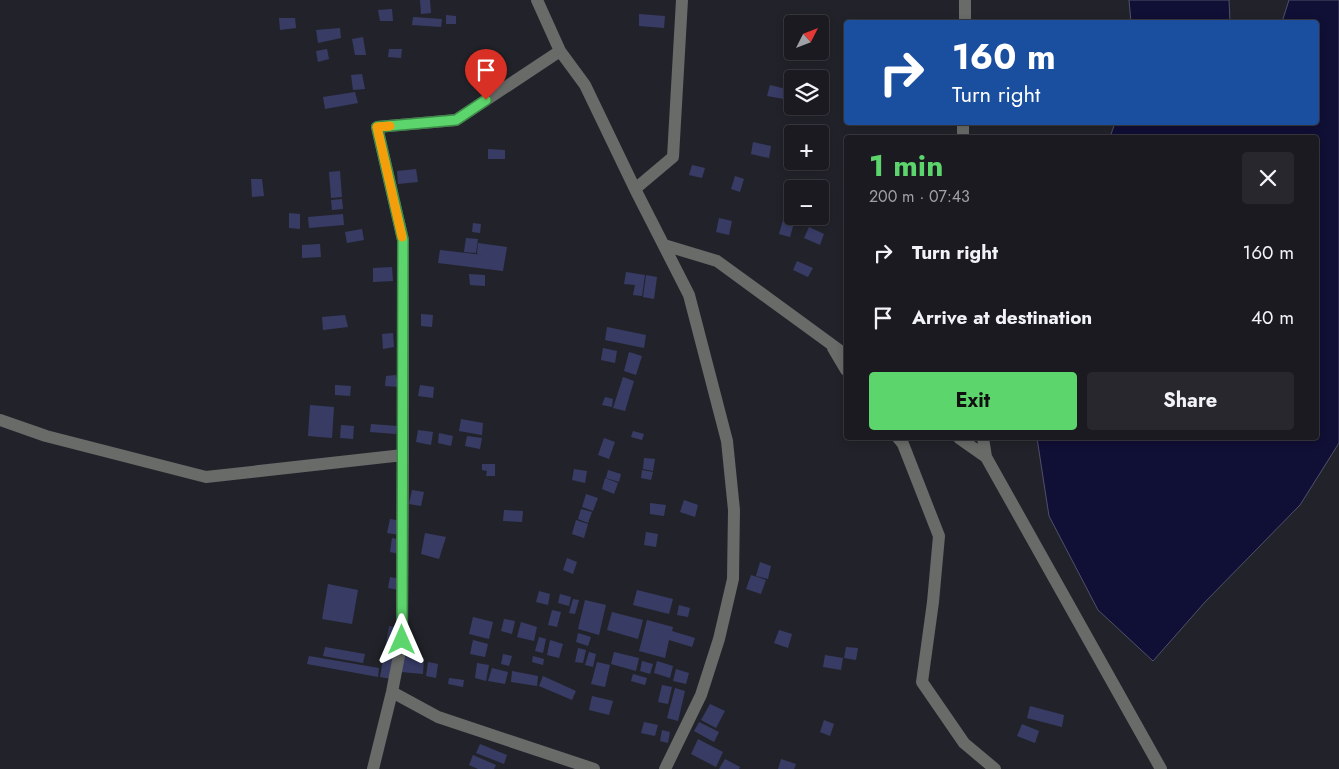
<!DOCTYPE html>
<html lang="en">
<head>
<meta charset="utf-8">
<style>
  body { margin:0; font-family:Jost,sans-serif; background:#27272d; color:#f1f3f6; height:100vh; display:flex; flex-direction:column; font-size:19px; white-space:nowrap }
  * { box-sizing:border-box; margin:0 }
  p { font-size:16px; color:#9fa1a5 }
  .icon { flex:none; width:28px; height:28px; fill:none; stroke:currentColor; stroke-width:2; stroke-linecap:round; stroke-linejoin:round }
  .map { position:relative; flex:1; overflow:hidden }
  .side { position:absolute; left:844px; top:135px; width:475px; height:305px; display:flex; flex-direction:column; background:#1a1a20; border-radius:5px; box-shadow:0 2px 8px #0003,0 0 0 1px #38383e }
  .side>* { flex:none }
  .hud { position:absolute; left:844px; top:20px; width:475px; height:105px; border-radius:5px; box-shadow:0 2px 8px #0003,0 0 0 1px #38383e; background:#1a4fa0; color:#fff; overflow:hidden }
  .needle { width:32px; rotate:48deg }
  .tools { position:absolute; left:784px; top:15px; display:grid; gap:10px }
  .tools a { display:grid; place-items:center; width:45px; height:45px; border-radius:5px; background:#1a1a20; box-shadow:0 2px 8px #0003,0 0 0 1px #38383e; font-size:25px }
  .pin { position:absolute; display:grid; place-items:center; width:42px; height:42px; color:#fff; margin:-51px -21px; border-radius:50% 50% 50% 0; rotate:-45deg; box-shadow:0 0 5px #0007 }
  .pin .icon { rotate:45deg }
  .me { position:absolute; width:55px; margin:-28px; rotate:0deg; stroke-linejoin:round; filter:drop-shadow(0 0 4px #0008) }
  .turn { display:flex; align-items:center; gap:18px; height:105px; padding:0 25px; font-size:22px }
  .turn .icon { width:65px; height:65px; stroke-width:2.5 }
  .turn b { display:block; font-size:35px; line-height:42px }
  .round { display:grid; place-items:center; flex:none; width:52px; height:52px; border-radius:5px; background:#27272d }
  .overview { display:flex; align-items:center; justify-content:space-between; height:85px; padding:0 25px }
  h1 { font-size:30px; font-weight:700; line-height:38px; color:#5dd56d }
  .action { display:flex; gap:10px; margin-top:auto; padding:10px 25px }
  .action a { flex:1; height:58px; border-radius:5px; background:#5dd56d; color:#111; font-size:20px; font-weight:700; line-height:58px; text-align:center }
  .action a+a { background:#27272d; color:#f1f3f6 }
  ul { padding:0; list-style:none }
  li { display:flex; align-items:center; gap:15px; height:65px; padding:0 25px }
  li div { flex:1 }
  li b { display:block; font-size:19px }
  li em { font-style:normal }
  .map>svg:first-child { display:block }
  .water { fill:#100f35; stroke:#50506c }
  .building { fill:#383c65 }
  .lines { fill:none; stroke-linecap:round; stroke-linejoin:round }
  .minor { stroke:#686b68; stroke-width:12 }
  .route-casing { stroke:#3c8a47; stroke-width:12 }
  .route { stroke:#5dd56d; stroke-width:9 }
  .slow { stroke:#f59e0b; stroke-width:9 }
</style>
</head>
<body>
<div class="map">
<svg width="1339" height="769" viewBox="0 0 1339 769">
  <rect width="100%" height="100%" fill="#22232a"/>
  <path class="water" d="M1129,0H1229L1230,22H1131Z
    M1289,0H1339V443L1300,505L1205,602L1153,661L1098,610L1049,516L1037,438H1316V138L1110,137L1115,123L1316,122V22H1282Z"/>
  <path class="building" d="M420,0H430L431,13L421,14Z
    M392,9L393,21H380L378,10Z
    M639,14L665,16L664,28L639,26Z
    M446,15L456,16V24H446Z
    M413,17L442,19L441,27L412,25Z
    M279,18H295L296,28L280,30Z
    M340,28L341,38L318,43L316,30Z
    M363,37L366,55H355L352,39Z
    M327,49L329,59L318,62L316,51Z
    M389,49H402L401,58L388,57Z
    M362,74L365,89L353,90L351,75Z
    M770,85L786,89L784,99L767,96Z
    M355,92L358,103L325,109L323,97Z
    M753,142L771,146L769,158L751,154Z
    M488,149L505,150V159H488Z
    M692,165L705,168L702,178L689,175Z
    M416,169L418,182L398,184L397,171Z
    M340,171L342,197L331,198L329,172Z
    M735,176L744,179L740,192L731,189Z
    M251,179H262L264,196L252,197Z
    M342,199L343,209L332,210L331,200Z
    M289,213L300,214V229L289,228Z
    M343,214L344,225L309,228L308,217Z
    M719,218L732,221L729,235L716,232Z
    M783,220L794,223L790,237L779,234Z
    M473,223L481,224L480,233L472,232Z
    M809,227L824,234L820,245L804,238Z
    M362,229L364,240L347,243L345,232Z
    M466,238L478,239L476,253L464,252Z
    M478,243L507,247L503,271L438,263L440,250L484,255L477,254Z
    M320,244L321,257L302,258V245Z
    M797,261L813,268L808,277L793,270Z
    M392,267L393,281L373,282V268Z
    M626,272L645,275L642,296L633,295L635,285L624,284Z
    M469,274L485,275V286L470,285Z
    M646,275L657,277L654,299L643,297Z
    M421,314L433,315L432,327L421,326Z
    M345,315L348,327L323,330L322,317Z
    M607,327L646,335L644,348L605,340Z
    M393,333L394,347L383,349L382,334Z
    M603,348L617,351L615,363L601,360Z
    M629,352L642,356L636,375L624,371Z
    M396,375L399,387L385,386L386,376Z
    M623,377L634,381L625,411L613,408Z
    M335,385L351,386L350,396L335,395Z
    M420,385L434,387L433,398L418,396Z
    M605,397L613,399L612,407L602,405Z
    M310,405L334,407L332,438L308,436Z
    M461,419L483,423L482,435L459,431Z
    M371,424L397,426L396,434L370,432Z
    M341,425L354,426L353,439L340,438Z
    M418,430L433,432L431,445L416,442Z
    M633,431L644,434L642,440L631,437Z
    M439,433L453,436L451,446L438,443Z
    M467,436L482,438L480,449L465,446Z
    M604,438L615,442L609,459L598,455Z
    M644,458L655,459L653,471L643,469Z
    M482,464H495V476H486L487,471L482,470Z
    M574,469L587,471L585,483L572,480Z
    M608,470L621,474L619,482L606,478Z
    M642,470L653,472L651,480L641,478Z
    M605,478L618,483L614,494L602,489Z
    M412,490L424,492L421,506L409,504Z
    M586,494L598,498L593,511L582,507Z
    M684,500L698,505L695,517L680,512Z
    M650,503L666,505L664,516L650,514Z
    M581,509L592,512L588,523L578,519Z
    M504,510L523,511L522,522L503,521Z
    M390,519L402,521L400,535L387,533Z
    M576,520L588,524L584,538L572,534Z
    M646,532L658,534L656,547L644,545Z
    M425,533L446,537L439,559L421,554Z
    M392,538L401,540L399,554L390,552Z
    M567,558L577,562L573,574L563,570Z
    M760,562L771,566L768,579L756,576Z
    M751,575L766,580L761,594L746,589Z
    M390,577L401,579L399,590L388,588Z
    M328,584L358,590L352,624L322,619Z
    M637,590L673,599L669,614L633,605Z
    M539,591L550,594L548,605L536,602Z
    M560,594L571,597L569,606L558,603Z
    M573,599L579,600L575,614L569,613Z
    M585,600L606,605L599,635L578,629Z
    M679,605L690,608L688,617L677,615Z
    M552,610L561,612L557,627L548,625Z
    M612,612L643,620L638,639L607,630Z
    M473,617L493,622L489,639L469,634Z
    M504,619L515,621L512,634L501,631Z
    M647,620L673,627L672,631L695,638L692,647L669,640L665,658L639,651Z
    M521,622L537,627L534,641L517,637Z
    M389,626L401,628L392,679L380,677Z
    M779,630L792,634L788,648L774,643Z
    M578,633L591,637L588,646L576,642Z
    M539,637L546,639L543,653L535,651Z
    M473,640L488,644L485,657L470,654Z
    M550,640L563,644L559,658L547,655Z
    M325,647L365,654L363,663L323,656Z
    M846,647L858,648L856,660L844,658Z
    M578,648L586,650L583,663L575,662Z
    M589,652L596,654L593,667L585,665Z
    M614,652L639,658L636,671L611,664Z
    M503,654L512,656L509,666L501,664Z
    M825,655L843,658L841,670L823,667Z
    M309,656L379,668L378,677L307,664Z
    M402,656L424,658L423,674L401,672Z
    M533,656L544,659L543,665L532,662Z
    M642,661L653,664L650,674L640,671Z
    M657,661L673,666L670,678L654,673Z
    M428,662L438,664L436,678L426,676Z
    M597,662L610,665L605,687L591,684Z
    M477,663L489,665L486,681L475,678Z
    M492,668L508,672L505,684L488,681Z
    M676,669L689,673L686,684L673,681Z
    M512,671L538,676L537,686L511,682Z
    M633,674L647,678L645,685L631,681Z
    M543,676L576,691L572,700L539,686Z
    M449,678L464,680L463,687L448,684Z
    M662,685L672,687L668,704L658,702Z
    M675,688L685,691L678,721L667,718Z
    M592,696L613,701L609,715L589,710Z
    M710,704L725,711L716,728L701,720Z
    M1030,706L1064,715L1062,727L1027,718Z
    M824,720L834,724L830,736L820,732Z
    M644,722L658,725L655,736L641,733Z
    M699,722L719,732L714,742L694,731Z
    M1022,724L1039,731L1035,743L1017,736Z
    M662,730L670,732L668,743L660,741Z
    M698,739L723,752L716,767L691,754Z
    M480,744L507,755L504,764L476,753Z
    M473,755L496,765L494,769H478L469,765Z
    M725,759L740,767L739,769H719Z
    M781,759L796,764L794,769H778Z"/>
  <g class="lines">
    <path class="minor" d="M537,0L560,51L585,85L635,189L689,295L727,441L734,510L733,579L719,639L701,695L665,769
      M965,22V0
      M963,138V122
      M635,189L673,157L682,0
      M664,245L717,261L846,355
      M833,348L846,370
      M0,420L46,436L206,477L403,455
      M898,438L903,444L939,536L933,602L922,682L964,743L995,769
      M959,438L986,457
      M983,438L986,457L1161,769
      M392,692L438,717L594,769
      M373,769L392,692L402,640L403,455V240L377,127L456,120L560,51"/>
  </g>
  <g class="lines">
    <g class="route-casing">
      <path id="route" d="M402,640L403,240L377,127L456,120L486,100"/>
    </g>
    <use href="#route" class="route"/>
    <path class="slow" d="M390,126L377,127L402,237"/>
  </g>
</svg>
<div class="tools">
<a><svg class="needle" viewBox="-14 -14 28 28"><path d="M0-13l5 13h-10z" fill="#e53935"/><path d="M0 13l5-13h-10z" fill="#9fa1a5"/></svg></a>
<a><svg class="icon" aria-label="layers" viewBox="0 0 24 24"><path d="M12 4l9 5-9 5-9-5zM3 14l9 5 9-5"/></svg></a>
<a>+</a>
<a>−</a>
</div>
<div class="pin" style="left:486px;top:100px;background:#d93025"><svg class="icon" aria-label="arrive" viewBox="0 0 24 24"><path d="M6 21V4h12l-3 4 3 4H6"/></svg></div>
<svg class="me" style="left:402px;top:640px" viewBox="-20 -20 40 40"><path d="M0-17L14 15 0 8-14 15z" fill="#5dd56d" stroke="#fff" stroke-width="4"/></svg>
<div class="hud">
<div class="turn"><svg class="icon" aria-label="right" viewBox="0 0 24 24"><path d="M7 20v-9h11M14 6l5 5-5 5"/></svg><div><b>160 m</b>Turn right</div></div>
</div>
<section class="side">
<div class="overview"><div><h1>1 min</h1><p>200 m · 07:43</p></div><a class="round"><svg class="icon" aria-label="close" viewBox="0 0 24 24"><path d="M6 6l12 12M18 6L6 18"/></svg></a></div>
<ul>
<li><svg class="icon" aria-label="right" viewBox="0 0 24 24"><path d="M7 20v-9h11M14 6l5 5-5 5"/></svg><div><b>Turn right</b></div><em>160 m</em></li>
<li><svg class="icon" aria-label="arrive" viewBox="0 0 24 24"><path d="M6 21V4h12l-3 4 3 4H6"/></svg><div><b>Arrive at destination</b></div><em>40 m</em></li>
</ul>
<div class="action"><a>Exit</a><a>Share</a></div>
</section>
</div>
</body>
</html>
